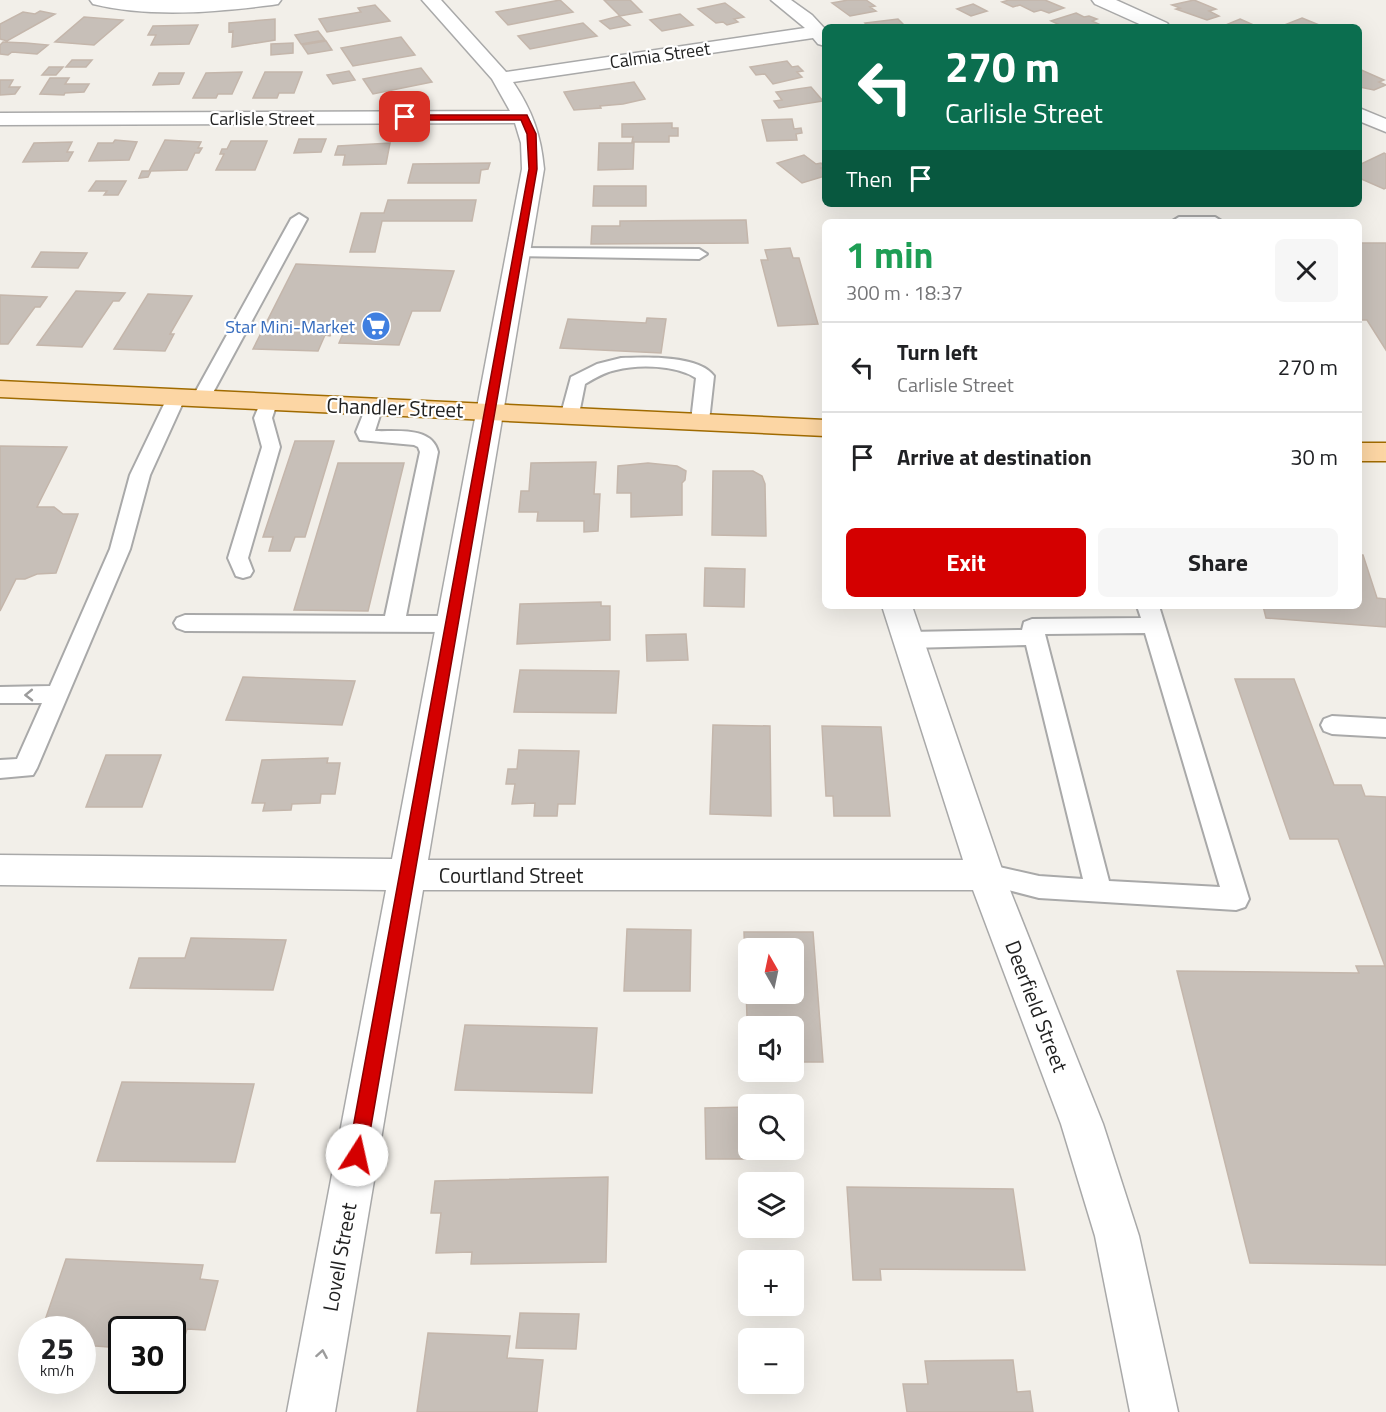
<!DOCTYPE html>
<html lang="en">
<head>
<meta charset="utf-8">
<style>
  body { margin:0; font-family:"Titillium Web",sans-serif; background:#f6f6f6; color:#202124; height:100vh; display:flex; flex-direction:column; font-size:22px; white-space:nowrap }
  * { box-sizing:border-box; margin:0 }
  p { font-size:20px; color:#757577 }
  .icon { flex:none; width:33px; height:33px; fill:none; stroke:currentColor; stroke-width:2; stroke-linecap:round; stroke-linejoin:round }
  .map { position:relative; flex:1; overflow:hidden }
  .side { position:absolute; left:822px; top:219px; width:540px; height:390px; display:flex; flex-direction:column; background:#fff; border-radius:9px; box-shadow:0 6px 24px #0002 }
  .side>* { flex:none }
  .hud { position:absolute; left:822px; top:24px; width:540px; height:183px; border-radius:9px; box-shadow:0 6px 24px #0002; background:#0b6e4f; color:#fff; overflow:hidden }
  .needle { width:39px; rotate:351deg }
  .tools { position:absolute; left:738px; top:938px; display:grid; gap:12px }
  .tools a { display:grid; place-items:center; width:66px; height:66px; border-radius:9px; background:#fff; box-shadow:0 6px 24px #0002; font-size:30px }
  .speed { position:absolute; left:18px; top:1316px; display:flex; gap:12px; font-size:30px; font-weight:700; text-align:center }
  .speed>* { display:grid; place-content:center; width:78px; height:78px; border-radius:50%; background:#fff; box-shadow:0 6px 24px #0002; line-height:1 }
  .speed small { font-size:15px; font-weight:400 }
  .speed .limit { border:3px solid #111; border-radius:9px; background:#fff; color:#111 }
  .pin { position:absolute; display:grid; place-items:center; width:51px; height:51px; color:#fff; margin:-26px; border-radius:12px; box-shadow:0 3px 9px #0006 }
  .me { position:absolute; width:66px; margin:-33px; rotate:10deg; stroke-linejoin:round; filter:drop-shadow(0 0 4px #0008) }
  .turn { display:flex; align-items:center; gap:21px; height:126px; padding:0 24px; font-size:27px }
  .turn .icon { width:78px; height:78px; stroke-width:2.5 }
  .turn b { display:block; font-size:42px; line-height:51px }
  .then { display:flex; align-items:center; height:57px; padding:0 24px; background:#0003; gap:12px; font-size:22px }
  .round { display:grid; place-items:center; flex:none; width:63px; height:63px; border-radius:9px; background:#f6f6f6 }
  .summary { display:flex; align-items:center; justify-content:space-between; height:102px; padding:0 24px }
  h1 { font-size:36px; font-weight:700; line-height:45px; color:#1e9e55 }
  .button { display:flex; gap:12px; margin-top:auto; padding:12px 24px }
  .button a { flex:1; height:69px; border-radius:9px; background:#d40000; color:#fff; font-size:24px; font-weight:700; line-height:69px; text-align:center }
  .button a+a { background:#f6f6f6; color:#202124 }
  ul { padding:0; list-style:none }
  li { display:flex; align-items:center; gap:18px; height:90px; padding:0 24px; border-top:2px solid #e0e0e0 }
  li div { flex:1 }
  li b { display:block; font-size:22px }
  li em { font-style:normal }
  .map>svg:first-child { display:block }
  .building { fill:#c7bfb8; stroke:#c4b6ab; stroke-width:1.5; fill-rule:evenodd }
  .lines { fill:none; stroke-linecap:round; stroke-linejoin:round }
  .lane-casing { stroke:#a9a9a9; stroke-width:4 }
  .street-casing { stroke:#a9a9a9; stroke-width:3 }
  .primary-casing { stroke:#a06b00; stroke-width:3 }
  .lane { fill:#fff; fill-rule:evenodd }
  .street { fill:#fff; fill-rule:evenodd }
  .primary { fill:#fcd6a4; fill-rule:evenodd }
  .oneway { stroke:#9c9c9c }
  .route { fill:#d40000; stroke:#8a0000; stroke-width:1.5 }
  .labels { text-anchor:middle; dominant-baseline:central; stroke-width:4.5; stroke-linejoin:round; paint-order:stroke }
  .far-street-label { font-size:18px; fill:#222; stroke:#fff }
  .far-shop-label { font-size:18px; fill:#366cbe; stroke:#fff; text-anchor:end }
  .street-label { font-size:21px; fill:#222; stroke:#fff }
</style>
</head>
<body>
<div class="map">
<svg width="1386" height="1412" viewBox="0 0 1386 1412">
  <rect width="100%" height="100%" fill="#f2efe9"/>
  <path class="building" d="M560,0L573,12L508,25L496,12Z
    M604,0H630L642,12L620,16Z
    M848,0H866L875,6L870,7L876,11L850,16L832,3Z
    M1009,0H1045L1064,8L1049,13L1041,10L1034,12L1020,5L1013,7L1002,2Z
    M1194,0L1216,9L1209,11L1219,16L1207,20L1176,9L1180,8L1172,5Z
    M725,3L744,17L734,19L738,22L727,25L723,22L716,23L698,9Z
    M973,4L987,11L971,16L957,9Z
    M375,5L390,21L327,32L319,19L361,12L358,8Z
    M40,11L55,14L7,41L0,39V24L23,12L35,14Z
    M1076,13L1084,17L1089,16L1097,19L1092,21L1105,27H1064L1051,21Z
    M680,14L693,25L662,31L650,20Z
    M619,16L630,25L610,29L600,21Z
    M84,17L123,20L94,45L55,42Z
    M1302,18L1324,27H1295L1287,24Z
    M275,19V40L232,47L233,31L229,32V23Z
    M898,19L906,27H869L865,23Z
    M1240,19L1258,27H1221Z
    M583,23L597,36L530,49L518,36Z
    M198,25L189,44L151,45L156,35H148L153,26Z
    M318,31L325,40L301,44L295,35Z
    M401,37L415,55L353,66L341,48Z
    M326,41L332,50L308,54L302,45Z
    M3,42L26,43L48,45L37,54L12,52L8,55L0,54V45Z
    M293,43V53L271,55V44Z
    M72,60H92L86,67H66Z
    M787,61L792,67L798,66L803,71L797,72L802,77L773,84L765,74L756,75L750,67Z
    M49,67H63L56,75H42Z
    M421,68L432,82L373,94L363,79Z
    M1359,69L1384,80L1379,82L1386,85L1374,90L1359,87Z
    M349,71L355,80L333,84L327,75Z
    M242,72L232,94H218L216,98H193L206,73Z
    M265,72H302L294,93H279L277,98H253Z
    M159,73H184L179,84L153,85Z
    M50,78H69L65,84H89L84,92L65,93L64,95L40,94Z
    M0,80H13L9,87H20L15,94L0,95Z
    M634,82L645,99L623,104L600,106L601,108L574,110L564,92Z
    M811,87L823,101L779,108L774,101L782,100L776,92Z
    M792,119L794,129L801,128L802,133L796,134L797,140L767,141L762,120Z
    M672,123V128H678V136H669V142H632L633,137H622V124Z
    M299,139H326L321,152L294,153Z
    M115,140L137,142L129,160L89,161L98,143H113Z
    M165,140L201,142L198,148H202L199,153H195L187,170L151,171L148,177L139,178L142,171H149Z
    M231,141H267L255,170H216L224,154H220L222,149H227Z
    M72,142L67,152H73L68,161L23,162L34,143Z
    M390,143L386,164L343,165L345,155H335L338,146Z
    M599,143H634L633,169L598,170Z
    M1384,153L1386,154V188L1384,189L1359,178V165Z
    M804,155L816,164L821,163L825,167L821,168L825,171V176L802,183L777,163Z
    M490,163L488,169L481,170L479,183H408L413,164Z
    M96,181H126L118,195H104L107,191H89Z
    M594,186H646V206H593Z
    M388,200H476L472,221H382L375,252H350L361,213H384Z
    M746,220L748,243L591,244L592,226H620V221Z
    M1359,243H1386V350L1367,320H1359Z
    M790,248L793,258H799L818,324L778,326L761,260H768L765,250Z
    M41,252L87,253L78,268L32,267Z
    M296,264L454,271L440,311H412L399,345L339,343L348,322H336L330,336L325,335L318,351L253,349Z
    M76,291L125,293L119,301H113L82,347L37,345Z
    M148,294L192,296L170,334H174L165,351L114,349Z
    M0,295L47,297L40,307H35L8,344H0Z
    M647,318L666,319L661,353L560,348L568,319L646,323Z
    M295,441H334L305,537H295L290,551H269L273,537H263Z
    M0,446L67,447L37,507H54L63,514H78L56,573L37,574L25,579H16L0,611Z
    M596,462L594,494H600L598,531L584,532V521H537L538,512H519L521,491H529L531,463Z
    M338,463H404L368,611L294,610Z
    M648,463L677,466L686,471L685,480L682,483V515L631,517V493H617L618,466Z
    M713,471H753L762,476L765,484L766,536L712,535Z
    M1359,555H1363L1377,598L1386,599V627L1266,618L1263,606H1359Z
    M705,568L745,569L744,607L704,606Z
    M601,602V606H610V640L517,644L520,604Z
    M686,634L688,660L647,661L646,635Z
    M520,670L619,671L616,713L514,712Z
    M243,677L355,681L342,725L226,720Z
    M1235,679H1294L1334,785H1361L1365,796L1386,797V969L1338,839H1290Z
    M713,725L770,726L771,816L710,814Z
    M822,726L881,727L890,816H834L833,796H826Z
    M519,750L579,751L575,804H558L557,816H534L535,803L512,804L515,784H506L508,769H517Z
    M106,755H161L142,807H86Z
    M328,758L327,763H340L335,794H321L320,803L292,804L291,810L263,811L265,803H252L262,760Z
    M627,929L691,930L690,991H624Z
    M744,932H813L823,1062H794V1026H748V1046ZM748,948H794V993H748Z
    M191,938L286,940L273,990L130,988L139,958H185Z
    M1356,966H1385L1386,969V1265L1250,1263L1177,971L1359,973Z
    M465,1025L597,1028L592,1093L455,1090Z
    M122,1082L254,1084L235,1162L97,1161Z
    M748,1107V1149H778V1159H706L705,1108Z
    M608,1177L606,1262L471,1264L472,1252L436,1253L441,1213H431L435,1181Z
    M847,1187L1013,1189L1025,1270L880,1269L881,1280H853Z
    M66,1259L203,1265L200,1279L218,1281L205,1330L187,1329L183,1342H172V1329H122V1348L82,1345V1329H42Z
    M520,1313L579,1314L576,1349L516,1348Z
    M428,1333L510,1336L507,1358L543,1360L537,1412H417Z
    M1013,1360L1017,1392L1030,1391L1033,1412H907L903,1384H928L925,1361Z"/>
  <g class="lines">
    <g class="lane-casing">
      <path id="lane" d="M299,214L307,219L209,400L206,404H194L191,400L291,219Z
        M1179,217H1215L1223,222H1171Z
        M518,248L699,249L707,254L699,259L512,256L510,253Z
        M621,358C645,357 699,355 714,376L709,421L706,425H694L691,421L696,378C676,365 638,364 616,370C605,372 595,378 585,384L579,414L576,418H564L561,414L571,377L597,364Z
        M176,393L182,394L185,398L150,475L130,549L37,768L33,775L0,778V760L17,759L42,703H0V687L50,686L110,549L130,475L167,398L170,394Z
        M268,398L274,399L277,403L272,418L280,447L248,558L253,571L250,576L243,578L236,576L228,558L262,447L254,418L262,399Z
        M374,401L380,402L383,406L375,431C396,432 432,426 438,452L406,616H451L459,619L462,624L459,629L451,632L185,631L177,628L174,623L177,618L185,615L385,616L420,452L418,447L414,445L360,440L356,432L368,402Z
        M1137,606H1159L1249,899L1245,907L1236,910L1039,898L977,882L973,875L977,868L986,864L1039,876L1083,879L1026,645L908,648L900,645L897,640L900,635L908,632L1022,630L1024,622L1032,619L1141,618ZM1145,633L1220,887L1109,881L1045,634Z
        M1332,716L1386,719V737L1332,734L1324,731L1321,725L1324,719Z"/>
    </g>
    <g class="street-casing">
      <path id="street" d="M90,0H281L278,4L272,5C215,12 150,18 93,4Z
        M422,0H441L506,72L805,28L771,0H791L812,15L825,29V46L818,44L813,38L513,82C532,110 541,135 544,169L428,860H963L882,606H912L1004,875L1103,1124L1139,1236L1178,1412H1130L1095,1236L1061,1124L973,890H423L335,1412H287L386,890L0,885V855L392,859L522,169L521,143L515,123L0,125V113L510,111L492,79Z
        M1092,0H1116L1167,23L1170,27H1146L1095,4Z
        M1359,108L1386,119V132L1359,121Z"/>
    </g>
    <g class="primary-casing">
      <path id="primary" d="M0,381L825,420V436L0,397Z
        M1359,443H1386V461H1359Z"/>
    </g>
    <use href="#lane" class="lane"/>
    <use href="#street" class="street"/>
    <use href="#primary" class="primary"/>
  </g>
  <defs><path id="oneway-chevron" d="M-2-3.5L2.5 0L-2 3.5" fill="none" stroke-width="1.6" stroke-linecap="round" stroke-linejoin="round" transform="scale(1.5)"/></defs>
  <g class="oneway">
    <use href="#oneway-chevron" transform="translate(29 695) rotate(179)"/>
    <use href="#oneway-chevron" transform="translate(322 1354) rotate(-80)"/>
  </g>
  <path class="route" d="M527,115L536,134L537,169L366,1155L363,1161L357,1164L351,1161L348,1155L529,169L527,134L521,120H405L401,117L405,115Z"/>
  <defs>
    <g id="supermarket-disc" transform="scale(1.5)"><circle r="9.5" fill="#3f7fe0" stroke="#fff"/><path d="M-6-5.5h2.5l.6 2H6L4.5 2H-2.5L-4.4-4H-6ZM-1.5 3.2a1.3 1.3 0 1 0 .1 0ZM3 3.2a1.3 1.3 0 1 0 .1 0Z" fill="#fff"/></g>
  </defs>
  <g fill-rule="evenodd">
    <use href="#supermarket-disc" x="376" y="326"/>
  </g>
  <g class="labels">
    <g class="far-street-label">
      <text transform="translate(660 55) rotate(-8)">Calmia Street</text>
      <text x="262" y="118">Carlisle Street</text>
    </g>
    <g class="far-shop-label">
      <text x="355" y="326">Star Mini-Market</text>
    </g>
    <g class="street-label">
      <text transform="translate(395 407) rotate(2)">Chandler Street</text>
      <text x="511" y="875">Courtland Street</text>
      <text transform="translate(1037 1006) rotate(69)">Deerfield Street</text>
      <text transform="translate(339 1257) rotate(-80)">Lovell Street</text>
    </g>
  </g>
</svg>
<div class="tools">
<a><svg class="needle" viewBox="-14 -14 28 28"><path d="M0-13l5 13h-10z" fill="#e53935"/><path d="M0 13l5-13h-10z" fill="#757577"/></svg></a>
<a><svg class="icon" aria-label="sound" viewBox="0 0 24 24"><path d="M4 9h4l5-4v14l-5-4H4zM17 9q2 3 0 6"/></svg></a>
<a><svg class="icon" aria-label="search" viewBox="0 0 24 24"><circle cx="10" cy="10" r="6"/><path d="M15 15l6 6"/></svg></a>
<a><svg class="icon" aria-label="layers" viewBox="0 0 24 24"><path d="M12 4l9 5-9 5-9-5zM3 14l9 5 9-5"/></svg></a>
<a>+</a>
<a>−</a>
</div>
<div class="speed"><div>25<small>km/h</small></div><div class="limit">30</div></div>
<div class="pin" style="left:405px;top:117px;background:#d93025"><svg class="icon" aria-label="arrive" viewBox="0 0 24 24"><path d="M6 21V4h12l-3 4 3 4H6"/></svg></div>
<svg class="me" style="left:357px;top:1155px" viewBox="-20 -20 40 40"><circle r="19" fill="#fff"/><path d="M0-13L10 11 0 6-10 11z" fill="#d40000"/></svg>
<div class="hud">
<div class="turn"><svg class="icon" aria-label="left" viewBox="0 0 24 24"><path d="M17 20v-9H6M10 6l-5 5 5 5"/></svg><div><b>270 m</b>Carlisle Street</div></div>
<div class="then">Then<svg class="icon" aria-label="arrive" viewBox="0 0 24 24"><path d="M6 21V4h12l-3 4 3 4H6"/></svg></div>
</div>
<section class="side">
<div class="summary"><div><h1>1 min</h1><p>300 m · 18:37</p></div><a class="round"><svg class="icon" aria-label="close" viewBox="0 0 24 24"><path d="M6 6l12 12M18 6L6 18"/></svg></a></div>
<ul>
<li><svg class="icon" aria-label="left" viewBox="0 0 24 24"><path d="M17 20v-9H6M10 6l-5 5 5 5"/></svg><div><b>Turn left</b><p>Carlisle Street</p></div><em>270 m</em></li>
<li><svg class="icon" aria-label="arrive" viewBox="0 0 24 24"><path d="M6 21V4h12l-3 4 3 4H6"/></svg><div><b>Arrive at destination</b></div><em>30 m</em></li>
</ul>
<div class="button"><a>Exit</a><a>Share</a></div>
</section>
</div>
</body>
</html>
